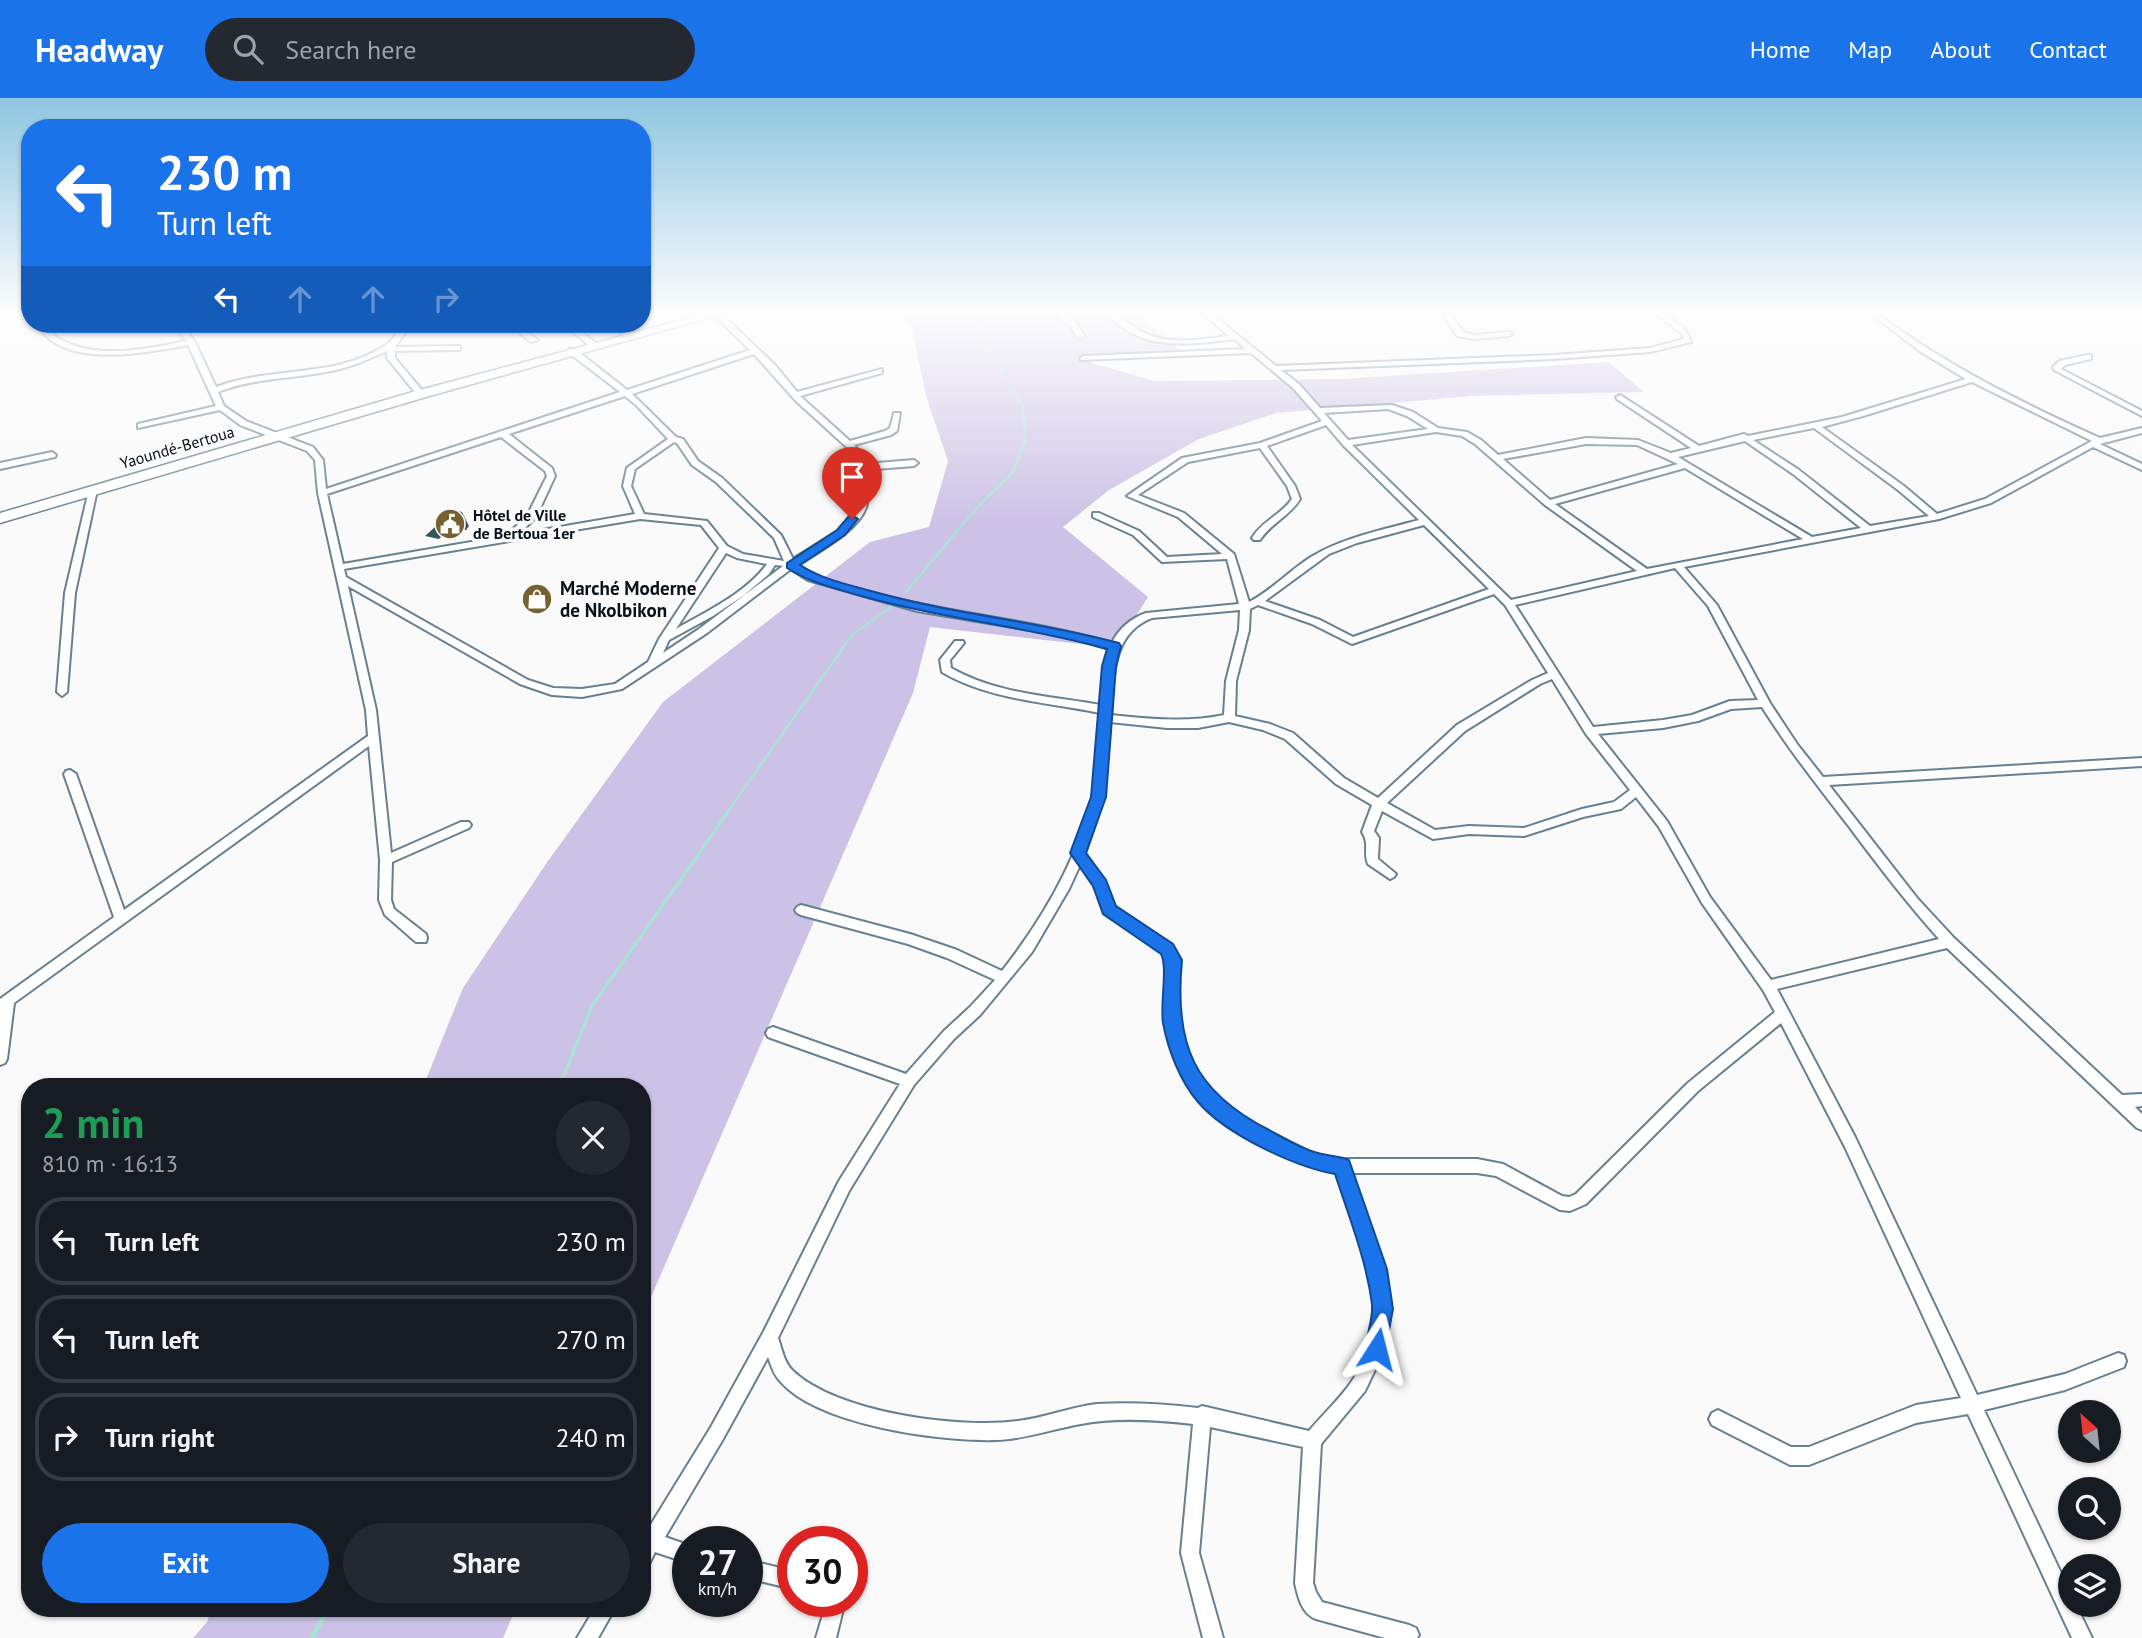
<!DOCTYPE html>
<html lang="en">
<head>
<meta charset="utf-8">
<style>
  body { margin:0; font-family:"PT Sans",sans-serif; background:#242831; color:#f1f3f6; height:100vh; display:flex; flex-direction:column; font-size:26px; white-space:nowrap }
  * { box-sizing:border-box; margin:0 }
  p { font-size:23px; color:#9ea1a6 }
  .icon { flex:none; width:38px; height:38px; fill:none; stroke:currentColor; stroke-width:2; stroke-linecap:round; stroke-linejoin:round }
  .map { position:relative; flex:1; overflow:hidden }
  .details { position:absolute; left:21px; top:980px; width:630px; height:539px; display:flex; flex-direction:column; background:#171b24; border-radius:28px; box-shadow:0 2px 5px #0004 }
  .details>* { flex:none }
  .banner { position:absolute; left:21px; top:21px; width:630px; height:214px; border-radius:28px; box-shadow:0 2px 5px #0004; background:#1a73e8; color:#fff; overflow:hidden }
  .needle { width:46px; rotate:333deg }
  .buttons { position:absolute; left:2058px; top:1302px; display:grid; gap:14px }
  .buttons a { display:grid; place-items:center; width:63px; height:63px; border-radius:50%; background:#171b24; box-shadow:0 2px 5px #0004; font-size:35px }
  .speed { position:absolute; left:672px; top:1428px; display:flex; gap:14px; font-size:35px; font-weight:700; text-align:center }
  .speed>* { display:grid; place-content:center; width:91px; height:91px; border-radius:50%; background:#171b24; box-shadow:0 2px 5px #0004; line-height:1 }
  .speed small { font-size:18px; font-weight:400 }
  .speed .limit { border:10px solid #d22; background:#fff; color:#111 }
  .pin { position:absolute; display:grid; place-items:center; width:60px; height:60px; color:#fff; margin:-72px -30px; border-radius:50% 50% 50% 0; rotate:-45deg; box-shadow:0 0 7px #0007 }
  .pin .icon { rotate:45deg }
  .me { position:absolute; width:77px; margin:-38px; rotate:9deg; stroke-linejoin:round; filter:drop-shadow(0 0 5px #0008) }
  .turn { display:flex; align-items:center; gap:24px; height:147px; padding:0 21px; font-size:32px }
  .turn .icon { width:91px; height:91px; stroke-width:2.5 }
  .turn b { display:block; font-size:49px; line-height:60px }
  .lanes { display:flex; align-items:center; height:66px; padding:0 21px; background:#0003; justify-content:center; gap:35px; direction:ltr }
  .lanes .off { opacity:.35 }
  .round { display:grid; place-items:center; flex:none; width:74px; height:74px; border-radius:37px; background:#242831 }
  .summary { display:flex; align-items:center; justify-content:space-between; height:119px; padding:0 21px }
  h1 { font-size:42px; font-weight:600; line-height:52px; color:#1e9e55 }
  .button { display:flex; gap:14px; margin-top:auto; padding:14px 21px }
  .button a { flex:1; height:80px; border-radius:42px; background:#1a73e8; color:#fff; font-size:28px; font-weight:600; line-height:80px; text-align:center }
  .button a+a { background:#242831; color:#f1f3f6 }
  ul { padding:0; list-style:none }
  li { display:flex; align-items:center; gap:21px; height:88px; margin:0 14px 10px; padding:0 7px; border:4px solid #363941; border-radius:28px }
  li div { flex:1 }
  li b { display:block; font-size:26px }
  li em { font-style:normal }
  header { display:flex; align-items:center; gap:42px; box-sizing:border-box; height:98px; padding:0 35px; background:#1a73e8; color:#fff }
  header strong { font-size:33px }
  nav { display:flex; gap:38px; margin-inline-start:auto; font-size:24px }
  .search { width:490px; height:63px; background:#242831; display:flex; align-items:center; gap:18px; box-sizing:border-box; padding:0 24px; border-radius:38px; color:#9ea1a6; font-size:26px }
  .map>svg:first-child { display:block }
  .green { fill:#ccc1e6 }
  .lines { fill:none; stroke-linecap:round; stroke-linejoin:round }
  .stream-far2 { stroke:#aae2d3; stroke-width:2.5 }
  .stream-far1 { stroke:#aae2d3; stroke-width:3.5 }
  .stream { stroke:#aae2d3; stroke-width:5 }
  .building { fill:#32565b }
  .minor-casing { stroke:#668193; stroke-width:4 }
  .trunk-casing { stroke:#668193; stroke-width:3 }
  .minor { fill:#fff; fill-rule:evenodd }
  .trunk { fill:#fff; fill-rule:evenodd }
  .route { fill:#1a73e8; stroke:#114b97; stroke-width:2 }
  .labels { text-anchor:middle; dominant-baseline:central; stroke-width:7; stroke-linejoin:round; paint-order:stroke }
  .far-street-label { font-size:16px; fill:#071118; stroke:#fafafa }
  .far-poi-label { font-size:16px; font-weight:bold; fill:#071118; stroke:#fafafa; text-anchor:start }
  .poi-label { font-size:19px; font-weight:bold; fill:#071118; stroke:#fafafa; text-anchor:start }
</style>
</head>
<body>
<header>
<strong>Headway</strong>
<div class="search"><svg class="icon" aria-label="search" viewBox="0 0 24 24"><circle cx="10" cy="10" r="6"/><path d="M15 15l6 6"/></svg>Search here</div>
<nav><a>Home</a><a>Map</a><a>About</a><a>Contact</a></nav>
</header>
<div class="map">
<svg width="2142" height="1540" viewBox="0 0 2142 1540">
  <rect width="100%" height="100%" fill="#fafafa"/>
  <path class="green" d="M897,213H1132L1181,252L1079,261L1154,283L1342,281L1609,264L1644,294L1472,298L1276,315L1199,341L1109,392L1063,429L1148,499L1116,550L930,529L913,595L642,1220V989H423L463,890L548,763L663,604L870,444L929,429L948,363L926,298L912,229Z
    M212,1510H516L503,1540H193L207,1524Z"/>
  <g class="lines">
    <path class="stream-far2" d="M906,494L980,406L1013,374L1025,342L1023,309L1004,279L983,233L950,213
      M724,719L852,537L892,508"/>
    <path class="stream-far1" d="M559,989L592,908L726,717"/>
    <path class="stream" d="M312,1540L328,1510"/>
  </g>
  <path class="building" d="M454,412L462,414L469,428L466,432L447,433L439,441L425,438Z"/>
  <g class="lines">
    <g class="minor-casing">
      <path id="minor" d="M24,213H30V216Z
        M710,213H718L775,267L797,294L882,271V275L800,298L850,343L885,333L890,330L894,315H900L897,333L891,337L854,347L865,361L877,365L914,362L918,365L914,368L876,371L867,368C869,377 866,381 866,389C866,395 868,400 867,406C862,431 818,454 798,467C822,483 849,489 877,496C955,517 1034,522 1112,545C1119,530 1132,520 1146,515L1239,506L1227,461L1162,464L1133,437L1093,419V415H1099L1139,433L1167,459L1222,456L1178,419L1127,398L1182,360L1260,345L1322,323L1293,290L1251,255L1081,262L1080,260L1084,258L1246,251L1234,241C1188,247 1138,254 1105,213C1118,213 1130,228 1142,234C1169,248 1201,241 1229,238L1200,213H1208L1276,268L1554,257L1650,250L1684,241L1682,236L1653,213C1666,213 1689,231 1691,244L1650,254L1554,261L1281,272L1299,286L1320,310L1392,307L1413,314L1438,330L1467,334L1481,342L1498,357L1586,340L1638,342L1671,355L1691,350L1617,301L1616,299L1620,297L1699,348L1744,336L1748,338L1842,319L1966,281L1921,254L1867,213H1874C1943,266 2020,304 2100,340L2142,330V335L2100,346L2142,366V372L2093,349L1991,405L1939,421L1684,469L1717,507L1770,605L1797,646L1823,679L2142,660V668L1829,687L1917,800L1954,840L2122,997L2142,996V1008L2135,1009L2142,1016V1032L2137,1030L1947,850L1777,891L1855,1039L1977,1297L2065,1276L2118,1255L2124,1257L2126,1263L2124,1269L2065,1292L1984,1312L2070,1494V1507H2076L2092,1540H2072L1968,1316L1916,1325L1809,1367H1790L1712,1327L1709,1321L1712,1315L1718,1312L1791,1349H1809L1916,1307L1961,1300L1845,1049L1781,925L1698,993L1586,1106L1570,1113L1560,1112L1496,1078L1477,1075H1352L1385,1171L1391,1211L1385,1251L1365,1293L1321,1346L1313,1485L1316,1494L1322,1504L1409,1527L1416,1530L1419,1537L1417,1540H1385L1316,1521C1302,1516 1298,1499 1295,1485L1303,1349L1210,1329L1199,1455L1223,1540H1203L1181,1455L1193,1326C1157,1322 1116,1319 1081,1326C1052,1331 1026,1341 997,1342C941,1344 817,1327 780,1283C774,1277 771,1267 768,1259L723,1341L665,1439L688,1447V1465L655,1454L649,1466L642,1468V1441L711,1329L764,1233L839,1083L900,986L768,939L766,935L768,931L773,929L906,976L944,933L970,909L995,882L947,860L908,846L801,817L797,815L795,812L797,809L801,807L910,836L957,852L1002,873C1042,822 1076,764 1092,701C1098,673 1096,642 1100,615C1048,604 989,602 942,574L940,562L955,543H963L964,545L950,562L951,570C996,596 1051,598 1101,607L1106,559L1109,551L1066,538L917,513L808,482L791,471L707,535L622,591L582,599L552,597L520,586L348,488L376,612L391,755L461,724H469L471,727L469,730L392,764L391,802L394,811L426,836L427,840L426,844H416L385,817L379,802L380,762L369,648L14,905L7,961L5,965L0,967V901L114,819L64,676L66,673L70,672L76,676L124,812L368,638L366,612L318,395L315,362L307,353L240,327L220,312L138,330V326L216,308L188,247C152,254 82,267 51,242C45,238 40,231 36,226H44C49,231 53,238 60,241C96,262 148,251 186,243L174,226H182L195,244L216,289C270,268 336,281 386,247C393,243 398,232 403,226H411L395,249L460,248V252H457L395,253V260L425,296L421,298H418L387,260V253C371,260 354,268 336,272C297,281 256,279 218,294L224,308L246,323L313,349L323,362L326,391L620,294L569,255V251H575L627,292L750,252ZM754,256L796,303L851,353L858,363L861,377L857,387L859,403L856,412L838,433L793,461L781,437L722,380L698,363L683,341L676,339L632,296ZM1972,284L2092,343L1985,401L1937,416L1904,388L1822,329L1863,318ZM625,298L636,307L668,341L627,370L623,388L635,416L519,436L536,419L555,378L552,370L509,336ZM1388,311L1407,318L1428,331L1348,342L1324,315ZM1326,327L1343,347L1419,422C1383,432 1344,439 1311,459C1289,473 1272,492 1249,504L1234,456L1184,415L1138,397L1188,364L1260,350L1287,388L1292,401C1281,417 1262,423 1252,440L1254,442H1260C1271,425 1290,418 1300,401L1295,388L1267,348ZM1814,330L1898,392L1929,418L1870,428L1799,372L1753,342ZM1436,334L1462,338L1475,346L1545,407L1637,473L1511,502L1352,347ZM501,339L545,373L547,378L527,418L506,438L343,466L327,396ZM1745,343L1793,376L1861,430L1812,439L1678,359ZM674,344L677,345L692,367L716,384L774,440L784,463L743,456L727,448L707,423L644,416L631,388L635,371ZM1586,346L1637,347L1678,366L1550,402L1503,361ZM1685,370L1803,441L1647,471L1555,406ZM640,421L701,427L719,450L659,541L648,564L615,586L582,591L553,590L528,582L346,479L344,471ZM1424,427L1489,491L1353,539L1320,522L1265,503L1329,456L1357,445ZM726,455L737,460L767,466C746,495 707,513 676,531ZM775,467L783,468L699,531L663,555L669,542L713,518L744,497L769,476ZM1675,470L1708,508L1758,602L1730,603L1692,617L1663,622L1593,629L1515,507ZM1494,496L1505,507L1548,575L1532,582L1457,627L1378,700L1344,680L1293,635L1270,626L1235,618L1236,583L1249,532L1250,511L1258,507L1312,526L1352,546ZM1240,512L1239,532L1226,583L1224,617C1186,625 1150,621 1111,617C1114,580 1111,536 1152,520ZM1552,581L1586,636L1630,692L1614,704L1582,711L1524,730L1469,728L1435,732L1387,705L1465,633L1540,586ZM1762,609C1789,652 1820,691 1851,731C1879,769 1908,806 1939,841L1771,882L1710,799L1667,723L1598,636L1663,630L1698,623L1731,611ZM1110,624L1167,630H1198L1229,624L1263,632L1285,641L1336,686L1372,707L1362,734C1370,746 1363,754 1368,766L1390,781L1394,779L1396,776L1378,761L1379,740L1374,733L1382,713L1433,741L1469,736L1524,738L1583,719L1621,711L1636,699L1659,729L1702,805L1763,892L1775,914L1688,985L1576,1096L1569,1099L1562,1098L1503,1066L1477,1061H1342L1316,1057L1242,1020L1209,994L1189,961L1179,925L1177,895L1180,862L1172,847L1114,808L1104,783L1085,755L1104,699ZM1080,767L1094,788L1105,814L1162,855C1169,867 1162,905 1165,924C1169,948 1183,984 1199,1003C1220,1027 1279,1056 1310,1068C1318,1072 1328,1072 1337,1074C1359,1142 1396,1211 1354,1280C1342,1299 1323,1316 1309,1333L1202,1308L1198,1310C1165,1306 1130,1304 1097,1306C1070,1309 1045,1320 1018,1323C960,1331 837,1315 793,1273C784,1265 782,1251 778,1240L849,1093L914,987L954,941L980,917L1032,854L1069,791Z
        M1057,213H1063L1064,216L1077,225L1084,238L1083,240H1077L1071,228L1058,219Z
        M1441,213H1448L1463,234L1475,237L1509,234L1513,236L1509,238L1475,241L1457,238Z
        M1986,213H2089L2085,215H1990Z
        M508,226H516L538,242L531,244Z
        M563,226H571L598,247L591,249Z
        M613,226H621L631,236V240H625Z
        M2088,257H2091V261L2065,267L2061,271L2142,313V318L2054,272L2053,269L2059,263Z
        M52,354L56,357L55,359L0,371V365Z
        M93,389L97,392L75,495L67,594L62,598L57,594L65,495L89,392Z
        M747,1462L793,1473V1491L747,1480Z
        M827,1503H845L836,1540H816Z
        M595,1510H615L598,1540H577Z"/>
    </g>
    <g class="trunk-casing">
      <path id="trunk" d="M715,213H733L426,299L0,425V415L416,293Z"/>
    </g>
    <use href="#minor" class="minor"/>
    <use href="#trunk" class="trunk"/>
  </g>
  <linearGradient id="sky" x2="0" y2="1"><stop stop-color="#8fc6e0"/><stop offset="0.5" stop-color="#fdfdfd"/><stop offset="1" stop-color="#fdfdfd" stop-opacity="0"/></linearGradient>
  <rect width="2142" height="428" fill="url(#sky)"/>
  <path class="route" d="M852,417L858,421L845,437L800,467C821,481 846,486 871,493C952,516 1037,523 1119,545L1121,548L1116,568L1106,699L1086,755L1106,782L1116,808L1173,846L1182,862C1174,946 1193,993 1269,1032C1284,1040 1301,1051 1318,1055C1328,1058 1339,1058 1349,1062L1387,1171L1393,1211L1384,1259L1377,1262L1369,1259C1362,1242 1374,1224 1372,1206C1366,1161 1349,1119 1335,1076C1295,1069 1225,1036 1198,1004C1180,983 1168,952 1163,925C1160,907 1168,868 1161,856L1103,816L1093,788L1070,755L1091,699L1102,568L1107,551C1026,528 942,521 861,498C835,490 810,485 787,470V465L837,432L848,419Z"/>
  <defs>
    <g id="civic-disc" transform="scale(1.575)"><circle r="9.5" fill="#776131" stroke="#fafafa"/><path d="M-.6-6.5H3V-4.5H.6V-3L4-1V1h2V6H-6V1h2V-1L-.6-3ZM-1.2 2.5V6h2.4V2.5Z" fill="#fff"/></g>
    <g id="shop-disc" transform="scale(1.575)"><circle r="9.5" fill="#776131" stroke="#fafafa"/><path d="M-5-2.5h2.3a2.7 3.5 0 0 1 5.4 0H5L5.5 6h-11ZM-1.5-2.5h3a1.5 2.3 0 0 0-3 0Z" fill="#fff"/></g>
  </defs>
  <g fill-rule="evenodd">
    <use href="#civic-disc" x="450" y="426"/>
    <use href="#shop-disc" x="537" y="501"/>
  </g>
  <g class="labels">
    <g class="far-street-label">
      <text transform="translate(177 349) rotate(-16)">Yaoundé-Bertoua</text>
    </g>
    <g class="far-poi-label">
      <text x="473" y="417">Hôtel de Ville<tspan x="473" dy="18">de Bertoua 1er</tspan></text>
    </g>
    <g class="poi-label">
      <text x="560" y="490">Marché Moderne<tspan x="560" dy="22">de Nkolbikon</tspan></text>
    </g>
  </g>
</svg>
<div class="buttons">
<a><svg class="needle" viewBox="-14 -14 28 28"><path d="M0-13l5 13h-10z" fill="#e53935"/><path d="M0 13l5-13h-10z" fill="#9ea1a6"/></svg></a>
<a><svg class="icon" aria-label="search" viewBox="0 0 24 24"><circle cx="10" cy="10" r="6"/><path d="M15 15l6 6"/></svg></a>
<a><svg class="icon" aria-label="layers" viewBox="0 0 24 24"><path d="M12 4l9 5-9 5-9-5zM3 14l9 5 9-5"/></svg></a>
</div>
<div class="speed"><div>27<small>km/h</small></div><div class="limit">30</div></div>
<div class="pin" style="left:852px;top:421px;background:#d93025"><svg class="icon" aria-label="arrive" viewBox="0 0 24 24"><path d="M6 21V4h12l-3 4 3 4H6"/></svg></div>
<svg class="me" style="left:1377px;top:1251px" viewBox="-20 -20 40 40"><path d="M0-17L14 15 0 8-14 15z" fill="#1a73e8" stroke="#fff" stroke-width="4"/></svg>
<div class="banner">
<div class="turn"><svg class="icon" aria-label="left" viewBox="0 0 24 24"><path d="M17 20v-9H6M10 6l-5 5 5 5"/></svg><div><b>230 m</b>Turn left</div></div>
<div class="lanes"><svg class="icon" aria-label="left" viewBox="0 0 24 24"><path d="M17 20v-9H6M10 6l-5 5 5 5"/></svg><svg class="icon off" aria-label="ahead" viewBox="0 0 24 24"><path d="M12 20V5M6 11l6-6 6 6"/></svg><svg class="icon off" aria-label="ahead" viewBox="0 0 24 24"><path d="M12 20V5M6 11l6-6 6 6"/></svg><svg class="icon off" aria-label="right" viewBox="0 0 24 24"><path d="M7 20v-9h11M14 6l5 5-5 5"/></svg></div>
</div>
<section class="details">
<div class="summary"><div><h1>2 min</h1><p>810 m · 16:13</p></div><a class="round"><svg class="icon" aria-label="close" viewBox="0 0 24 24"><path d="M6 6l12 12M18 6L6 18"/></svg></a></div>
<ul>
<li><svg class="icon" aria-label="left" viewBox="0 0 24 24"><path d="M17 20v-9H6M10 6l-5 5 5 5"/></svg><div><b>Turn left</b></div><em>230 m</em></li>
<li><svg class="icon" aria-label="left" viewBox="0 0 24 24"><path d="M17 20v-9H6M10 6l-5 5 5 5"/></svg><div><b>Turn left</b></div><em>270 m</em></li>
<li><svg class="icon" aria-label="right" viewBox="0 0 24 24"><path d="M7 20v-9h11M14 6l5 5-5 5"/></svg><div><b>Turn right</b></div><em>240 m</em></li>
</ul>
<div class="button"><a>Exit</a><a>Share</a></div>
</section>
</div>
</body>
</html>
